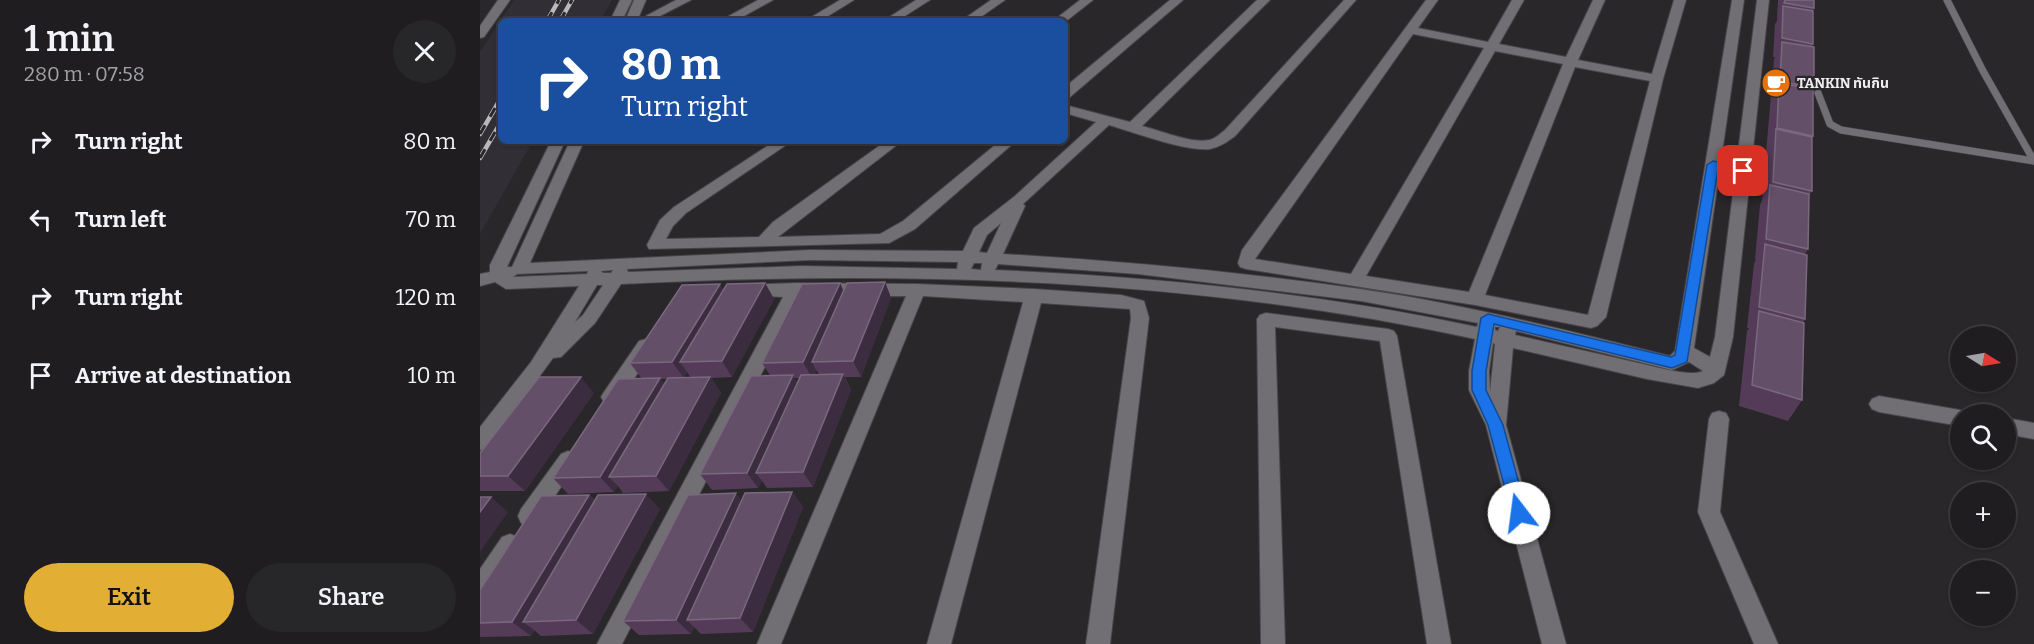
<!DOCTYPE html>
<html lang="en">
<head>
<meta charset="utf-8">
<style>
  body { margin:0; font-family:Bitter,"Noto Sans Thai",serif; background:#272629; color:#f1f3f6; height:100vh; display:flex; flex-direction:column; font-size:22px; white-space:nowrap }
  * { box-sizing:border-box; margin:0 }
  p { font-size:20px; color:#a1a2a5 }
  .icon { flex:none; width:33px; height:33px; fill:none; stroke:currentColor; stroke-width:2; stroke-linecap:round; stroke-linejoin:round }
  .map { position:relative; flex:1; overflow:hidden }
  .panel { display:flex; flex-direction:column; background:#1f1d20; width:480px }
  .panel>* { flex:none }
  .hud { position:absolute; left:18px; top:18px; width:570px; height:126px; border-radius:9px; box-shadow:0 2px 4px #0004,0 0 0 2px #3c3b3e; background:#1a4fa0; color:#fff; overflow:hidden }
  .needle { width:39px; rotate:101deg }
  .buttons { position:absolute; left:1470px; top:326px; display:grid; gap:12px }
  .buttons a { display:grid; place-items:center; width:66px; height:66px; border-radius:50%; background:#1f1d20; box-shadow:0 2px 4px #0004,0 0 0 2px #3c3b3e; font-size:30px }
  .pin { position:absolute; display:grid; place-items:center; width:51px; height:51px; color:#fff; margin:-26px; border-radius:12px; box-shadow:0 3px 9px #0006 }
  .me { position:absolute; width:66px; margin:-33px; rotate:345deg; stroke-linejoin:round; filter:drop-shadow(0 0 4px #0008) }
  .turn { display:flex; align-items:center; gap:21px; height:126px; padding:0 24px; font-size:27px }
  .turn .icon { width:78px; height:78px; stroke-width:2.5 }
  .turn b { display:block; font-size:42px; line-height:51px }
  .round { display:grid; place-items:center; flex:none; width:63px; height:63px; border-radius:32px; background:#272629 }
  .head { display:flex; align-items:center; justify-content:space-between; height:102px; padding:0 24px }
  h1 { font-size:36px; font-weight:600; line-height:45px }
  .button { display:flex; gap:12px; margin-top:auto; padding:12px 24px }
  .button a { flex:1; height:69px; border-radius:36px; background:#e2af34; color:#111; font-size:24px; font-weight:600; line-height:69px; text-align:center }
  .button a+a { background:#272629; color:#f1f3f6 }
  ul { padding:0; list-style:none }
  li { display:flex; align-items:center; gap:18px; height:78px; padding:0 24px }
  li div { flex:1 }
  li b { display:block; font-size:22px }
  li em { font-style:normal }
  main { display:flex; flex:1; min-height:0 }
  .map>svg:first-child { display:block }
  .built { fill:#322e36 }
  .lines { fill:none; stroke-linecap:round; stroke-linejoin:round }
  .service-casing { stroke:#474548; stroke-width:8 }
  .minor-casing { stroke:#474548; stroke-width:2 }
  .service { stroke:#716f73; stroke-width:7 }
  .minor { fill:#716f73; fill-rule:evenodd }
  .rail-casing { stroke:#bab8bb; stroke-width:4.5 }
  .rail { stroke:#29272a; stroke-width:3; stroke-dasharray:10; stroke-linecap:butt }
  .wall { fill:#543c58; fill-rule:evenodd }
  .shaded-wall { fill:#3c2c3f }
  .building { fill:#644f69; stroke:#7a687e; stroke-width:1.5 }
  .route { fill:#1a73e8; stroke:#114b97; stroke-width:1.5 }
  .labels { text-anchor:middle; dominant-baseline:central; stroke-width:4.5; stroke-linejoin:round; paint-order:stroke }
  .far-poi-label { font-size:14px; font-weight:bold; fill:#eeedef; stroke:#29272a; text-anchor:start }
</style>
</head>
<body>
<main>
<section class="panel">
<div class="head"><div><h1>1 min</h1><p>280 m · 07:58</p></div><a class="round"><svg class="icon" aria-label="close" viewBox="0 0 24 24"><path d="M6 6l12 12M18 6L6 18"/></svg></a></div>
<ul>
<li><svg class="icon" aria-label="right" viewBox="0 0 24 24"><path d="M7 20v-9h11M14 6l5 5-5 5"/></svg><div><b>Turn right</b></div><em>80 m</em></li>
<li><svg class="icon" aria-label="left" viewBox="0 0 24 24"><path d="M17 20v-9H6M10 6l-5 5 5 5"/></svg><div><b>Turn left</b></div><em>70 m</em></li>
<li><svg class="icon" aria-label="right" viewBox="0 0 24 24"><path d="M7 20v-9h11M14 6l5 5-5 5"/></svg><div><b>Turn right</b></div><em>120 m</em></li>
<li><svg class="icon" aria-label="arrive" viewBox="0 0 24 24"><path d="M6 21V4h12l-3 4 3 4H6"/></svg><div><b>Arrive at destination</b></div><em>10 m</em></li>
</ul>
<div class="button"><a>Exit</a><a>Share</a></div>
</section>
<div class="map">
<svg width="1554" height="644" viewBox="0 0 1554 644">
  <rect width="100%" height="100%" fill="#29272a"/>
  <path class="built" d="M34,0H132L120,21H21V141H53L0,234V52Z"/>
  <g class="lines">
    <g class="service-casing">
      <path id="service" d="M1467,0L1503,71L1554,161
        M1338,93L1350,124L1361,130L1554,161"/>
    </g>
    <g class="minor-casing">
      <path id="minor" d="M18,0H30L4,37L0,38V26Z
        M140,0H152L142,21H130Z
        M154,0H166L157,21H145Z
        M196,0H211L176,18L172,19L166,16Z
        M278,0H293L255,21H240Z
        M360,0H374L340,21H325Z
        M436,0H450L417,21H403Z
        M511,0H525L495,21H481Z
        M600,0H613L585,22L573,21Z
        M690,0H703L590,97L585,98V87Z
        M777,0H790L662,126C679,130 712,144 729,140C735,139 740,134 745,130L864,0H876L755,136C747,142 740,147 730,149C706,152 653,132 629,125L543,204L545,206L523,254C642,261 761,272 880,289C985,304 1088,331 1190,356L1195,351L1252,0H1264L1214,348L1230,357L1235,337L1277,0H1289L1253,337L1244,375L1234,383L1218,388L1167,379L1033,348L1026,425L1086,644H1062L1006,425L989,390V371L995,339C716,278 426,270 141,284L115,323L81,357L73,358L7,448L0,450V427L51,362L99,286L26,289L15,282L0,286V274L10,272V265L71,141H85L27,267H32L90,141H104L50,263L330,250L483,251L494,228L535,196L616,122L585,113V105L650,122ZM521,223L507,253L499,252L507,235ZM330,260L478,262L477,269L322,266L148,272L147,269ZM494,263H502L501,270L491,269ZM518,264L658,274L881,301L998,323L997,327C839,293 677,277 515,270ZM133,270L131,273H123L121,271ZM108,271L107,274L33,277L37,274ZM117,285H123L103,315L95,322ZM1015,327H1020L1018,331L1015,330ZM1036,331L1192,370L1209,362L1223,371C1212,377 1180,368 1167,365L1035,335ZM1013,343L1015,344L1010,392L1009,371Z
        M946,0H958L938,28L1008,42L1032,0H1044L1019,44L1086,57L1113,0H1125L1098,60L1172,74L1194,0H1206L1183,79L1126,317L1117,326L1111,328L995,305L766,269L760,267L758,263L762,250ZM933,34L1004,48L871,274L775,259ZM1015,51L1083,64L989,292L886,276ZM1095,67L1170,81L1108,315L1005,295Z
        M295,141H312L206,213L193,226L186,239L279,237L293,222L406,141H422L298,237L400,234L423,221L520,141H536L435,229L409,243L169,249L167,245L180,220L194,207Z
        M316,283L437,284L554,289L641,295L664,301L669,318L630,644H606L651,318L650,309L561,303L471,644H447L543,302L443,296L301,644H277L426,296L321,297L142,644H117L303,297L259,295L256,291L259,287L265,285Z
        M786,313L908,329L914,331L917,336L971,644H947L900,341L795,327L805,644H781L777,319L780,315Z
        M166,339L173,341L175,346L173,351L138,402L131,405L124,402L121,397L124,392L159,341Z
        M1399,396L1480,410L1488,414H1480V426L1399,412L1392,409L1389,404L1392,399Z
        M1239,411L1246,413L1249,419L1240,512L1298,644H1274L1218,512L1229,419L1232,413Z
        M1526,418L1554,423V439L1526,434Z
        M88,451L95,454L98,460L95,466L57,523L49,526L41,523L38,516L41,509L81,454Z
        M30,534L38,537L41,544L8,597L0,600V569L22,537Z"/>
    </g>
    <use href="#service" class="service"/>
    <use href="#minor" class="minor"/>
    <g class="rail-casing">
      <path id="rail" d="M67,21L79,0
        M80,21L92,0
        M0,134L21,98
        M0,158L21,122"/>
    </g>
    <use href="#rail" class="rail"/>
  </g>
  <path class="wall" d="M1298,0H1334V8L1333,11V44L1332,47L1334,88L1333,89V136L1332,138V191L1329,196L1328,249L1325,254V319L1323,323L1322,400L1308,421L1259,406L1267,331L1269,328H1267L1274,264L1276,259H1275L1280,205L1282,200L1294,60L1295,57H1293L1295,24L1297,21Z
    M405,282L411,298L381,377H365L371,390L333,487L287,488L282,481L278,488L232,490L220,474L290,375L282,363L360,283L363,291ZM336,370L339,374L334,375ZM314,378H319L317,383Z
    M285,283L294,299L252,377L231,378L241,393L189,491L143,493L138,486L134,492L88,494L73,478L162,379L150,363L240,284L243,290ZM207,372L211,378H204ZM180,379H188L185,385Z
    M114,393L45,491H0V453Z
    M312,492L323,507L273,632L221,634L214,627L211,634L159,635L143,621L261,501Z
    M109,495L115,500L180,509L113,634L61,636L54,630L51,636L0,637V590Z"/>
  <path class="shaded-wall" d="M405,282L411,298L381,377L373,361Z
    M285,283L294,299L252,377L242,361Z
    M360,283L367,299L332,362L336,370L332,378L323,362Z
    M240,284L249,300L200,362L207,372L204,378L192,362Z
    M363,374L371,390L333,487L323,472Z
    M313,375L322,391L276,473L282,481L278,488L267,473Z
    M101,377L114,393L45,491L28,476Z
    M230,377L241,393L189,491L176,476Z
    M180,378L192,394L129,477L138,486L134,492L120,477Z
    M312,492L323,507L273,632L260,618Z
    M256,493L267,508L207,620L214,627L211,634L196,620Z
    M166,494L180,509L113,634L96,620Z
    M109,495L124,510L43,622L54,630L51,636L32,622Z
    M11,497L28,512L0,552V512Z"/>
  <path class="building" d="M1305,0H1334V8L1304,3Z
    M1303,6L1333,11V44L1302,38Z
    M1302,42L1334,47V88L1300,81Z
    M1299,83L1333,89V136L1297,128Z
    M1296,129L1332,137V191L1293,182Z
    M1290,185L1329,194L1328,249L1286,239Z
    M1285,244L1327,255L1325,319L1279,307Z
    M405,282L373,361L332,362L367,283Z
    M285,283L242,361L200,362L247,284Z
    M360,283L323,362L282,363L322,284Z
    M240,284L192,362L150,363L202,285Z
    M1279,311L1324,323L1322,400L1272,385Z
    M363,374L323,472L276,473L321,375Z
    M313,375L267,473L220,474L271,376Z
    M59,377H101L28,476H0V453Z
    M230,377L176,476L129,477L188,378Z
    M180,378L120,477L73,478L138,379Z
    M312,492L260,618L207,620L265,493Z
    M256,493L196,620L143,621L208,495Z
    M166,494L96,620L43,622L118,495Z
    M109,495L32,622L0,623V590L61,496Z
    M0,497H11L0,512Z"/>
  <path class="route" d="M1233,161L1267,169L1268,171L1263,175L1238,169L1207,362L1192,368L1014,324L1006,371V390L1023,425L1047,513L1045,518L1039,520L1033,518L1008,425L992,390V371L1001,318L1008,314L1191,357L1195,355L1227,165Z"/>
  <defs>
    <g id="cafe-disc" transform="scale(1.5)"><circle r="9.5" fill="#e8710a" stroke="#29272a"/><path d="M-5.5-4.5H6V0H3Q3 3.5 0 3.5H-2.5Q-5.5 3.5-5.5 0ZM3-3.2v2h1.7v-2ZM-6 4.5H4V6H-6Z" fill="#fff"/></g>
  </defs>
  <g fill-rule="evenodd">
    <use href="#cafe-disc" x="1296" y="83"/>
  </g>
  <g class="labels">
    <g class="far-poi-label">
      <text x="1317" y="83">TANKIN ทันกิน</text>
    </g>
  </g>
</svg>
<div class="buttons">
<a><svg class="needle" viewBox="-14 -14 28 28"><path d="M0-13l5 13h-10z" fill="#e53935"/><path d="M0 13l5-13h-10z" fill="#a1a2a5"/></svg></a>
<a><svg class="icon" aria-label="search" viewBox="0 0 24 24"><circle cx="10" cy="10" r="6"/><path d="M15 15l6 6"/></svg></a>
<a>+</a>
<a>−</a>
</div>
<div class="pin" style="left:1263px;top:171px;background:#d93025"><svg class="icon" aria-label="arrive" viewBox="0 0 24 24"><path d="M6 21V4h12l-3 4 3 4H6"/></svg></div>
<svg class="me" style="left:1039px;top:513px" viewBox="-20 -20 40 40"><circle r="19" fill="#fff"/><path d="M0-13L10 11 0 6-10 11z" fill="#1a73e8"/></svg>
<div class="hud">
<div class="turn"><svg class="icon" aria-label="right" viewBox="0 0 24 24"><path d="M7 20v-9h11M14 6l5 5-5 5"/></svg><div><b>80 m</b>Turn right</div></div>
</div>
</div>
</main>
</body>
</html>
